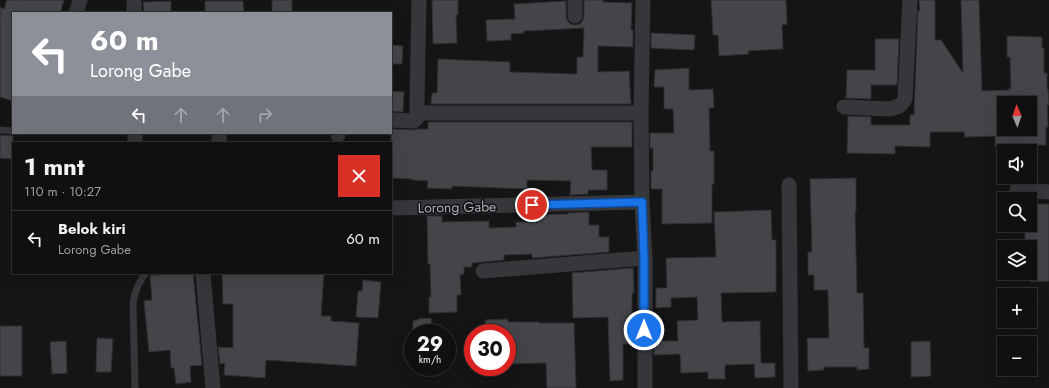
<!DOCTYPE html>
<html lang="id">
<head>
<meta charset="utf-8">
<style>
  body { margin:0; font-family:Jost,sans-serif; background:#1e1e1e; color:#f1f3f6; height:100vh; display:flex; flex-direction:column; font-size:15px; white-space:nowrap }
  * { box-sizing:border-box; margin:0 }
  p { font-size:13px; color:#9c9d9f }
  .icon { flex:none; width:22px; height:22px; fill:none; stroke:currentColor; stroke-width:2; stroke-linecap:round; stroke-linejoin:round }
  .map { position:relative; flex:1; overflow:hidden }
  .sheet { position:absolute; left:12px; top:142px; width:380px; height:132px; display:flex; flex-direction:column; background:#101010; border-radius:0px; box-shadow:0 4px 16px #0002,0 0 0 1px #303030 }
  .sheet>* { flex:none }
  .hud { position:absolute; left:12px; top:12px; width:380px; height:122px; border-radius:0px; box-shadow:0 4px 16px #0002,0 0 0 1px #303030; background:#8c9099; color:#fff; overflow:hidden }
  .needle { width:26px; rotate:358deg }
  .fabs { position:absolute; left:997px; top:96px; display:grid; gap:8px }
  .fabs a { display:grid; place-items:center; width:40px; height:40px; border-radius:0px; background:#101010; box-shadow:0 4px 16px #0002,0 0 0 1px #303030; font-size:20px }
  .speed { position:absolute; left:404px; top:324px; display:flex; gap:8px; font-size:20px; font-weight:700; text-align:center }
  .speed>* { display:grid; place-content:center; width:52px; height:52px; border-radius:50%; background:#101010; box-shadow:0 4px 16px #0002,0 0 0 1px #303030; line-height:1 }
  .speed small { font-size:10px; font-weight:400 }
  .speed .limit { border:6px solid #d22; background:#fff; color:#111 }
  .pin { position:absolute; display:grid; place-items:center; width:34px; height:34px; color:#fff; margin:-17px; border:2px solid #fff; border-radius:50%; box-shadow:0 1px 4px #0007 }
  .me { position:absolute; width:44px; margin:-22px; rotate:0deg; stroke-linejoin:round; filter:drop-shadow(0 0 3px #0008) }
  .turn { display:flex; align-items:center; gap:14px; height:84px; padding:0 12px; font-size:18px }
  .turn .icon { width:52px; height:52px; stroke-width:2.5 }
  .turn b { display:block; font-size:28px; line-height:34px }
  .lanes { display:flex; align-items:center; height:38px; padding:0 12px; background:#0003; justify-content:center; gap:20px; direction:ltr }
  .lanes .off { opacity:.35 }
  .round { display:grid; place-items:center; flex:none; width:42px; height:42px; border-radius:0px; background:#1e1e1e }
  .headline { display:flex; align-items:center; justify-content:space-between; height:68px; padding:0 12px }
  h1 { font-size:24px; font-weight:700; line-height:30px }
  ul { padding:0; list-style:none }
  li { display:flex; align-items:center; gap:12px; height:56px; padding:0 12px; border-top:1px solid #303030 }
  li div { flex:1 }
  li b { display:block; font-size:15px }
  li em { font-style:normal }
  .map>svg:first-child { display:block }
  .building { fill:#444549; stroke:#2f2f32; fill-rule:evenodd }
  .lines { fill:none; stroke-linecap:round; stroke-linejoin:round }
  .lane { stroke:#36373b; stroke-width:7 }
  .street { stroke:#36373b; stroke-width:15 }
  .route-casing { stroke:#114b97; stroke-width:10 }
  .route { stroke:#1a73e8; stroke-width:7 }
  .labels { text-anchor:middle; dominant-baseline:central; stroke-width:3; stroke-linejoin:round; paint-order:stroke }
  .street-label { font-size:14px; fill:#a8adb5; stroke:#101011 }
</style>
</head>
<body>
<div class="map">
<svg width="1049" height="388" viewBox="0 0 1049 388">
  <rect width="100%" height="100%" fill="#151516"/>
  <path class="building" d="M7,0H64L60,13H13V101L0,97V7L4,9Z
    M272,0H292V13H272Z
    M432,0H458V15H456L457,43L433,44Z
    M584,0H603V2L632,3L631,30H633V47L598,46V72L629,71L631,104H431L432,93H437L438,59L510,62V72L577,74V57H583L584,28L524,31V33L511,34V40L487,41L486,20L515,19L514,4L566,1V16L567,20L570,24L575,25L580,24L583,20L584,16Z
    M711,0H786L787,24L782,25L783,49L748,51L749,54L719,56L718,35H713Z
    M919,0H935V40H941L963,73L961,0H979L982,91L1009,90V88H1011L1010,57H1007V36L1042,37V48H1044V73H1047V89H1048L1049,105H1047L1048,127H1046V145L995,146V136L965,137L964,132H930V147L895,146V154L847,153L848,116L871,117V125H910V115H914L918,11H920ZM1004,103H1030V129H1004Z
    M171,1V13H144L143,2Z
    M205,1H243L244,13H205Z
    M651,33L695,35L694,50L651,48Z
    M875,39H899L897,85H871V99L846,98L847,70H875Z
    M391,45L403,46L402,64H391Z
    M689,68V90L713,89L714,108H709L710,151H714V184H712V223L662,224V189H651V171H653V148H650V133H674L673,109H664V87H654L655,70Z
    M391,91L404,92L403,112L391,111Z
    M428,122H632V147H591L592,170H607V190H588V194L570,195L571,181L527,180V189L452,186V189L427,188L428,181L412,180V179L391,178V129L414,130L418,129H428Z
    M0,135L13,136V159L0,158Z
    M856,178V212H855L857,293H863L864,348H869V369L857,370V367H824V370L808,371L807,338H829L828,290H814V275H808V252H812L810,179Z
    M1030,204H1049V281L1030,282V247H1025V225H1030Z
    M771,210L772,240H776V292L721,293L722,322L760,321L761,363H775V377L755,378L754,364L725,365V379H708V372L681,373L680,354L654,355V341H678L677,321L698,320L697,297L671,298V307L656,308V288H667L666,258L716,257L714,212Z
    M589,212V225H599V237H609V252L532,258V254L504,255V260L472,263V267H464V274L460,275L461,295H457V312L429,313V297H431L430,264H428L427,216H442V222L489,221V228L516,227V222H531V215L568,214V213Z
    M633,268L634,293H632V344H623V380L610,381L608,317L573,318L572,273Z
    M169,273H193L202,365L190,366L191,382L176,384L174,368H171L170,350L149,352L144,301L152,300L150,276L169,274Z
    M222,273H324L321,316H331V321L359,323L356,366L266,360L265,378L224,375L225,363L220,364L218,347L233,348V304H223Z
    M363,280L381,282L378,318L356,317L358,291H362Z
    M431,318L432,333H413V321L417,320L418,319Z
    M508,319V322H539V323H574L576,388H547L546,363L507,364V333H486L485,320Z
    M0,326H22V376H0Z
    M97,338L113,339L111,372H96Z
    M66,341L67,373L52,374L50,342Z
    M930,341L931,376L911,377V342Z"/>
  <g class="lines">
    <path class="lane" d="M0,130L13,131
      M135,388L133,303C135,291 138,282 146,273"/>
    <path class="street" d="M134,0V13
      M575,0V16
      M643,0L641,113L642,202L645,258V388
      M76,13L80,0
      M844,107L889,109C897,107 901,107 905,99L910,0
      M417,113H641
      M391,120L414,121L417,118V102L419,0
      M338,135V133
      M135,143V133
      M219,143V133
      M789,185L791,388
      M1017,190L1049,192
      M391,208L642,202
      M483,271L645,258
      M203,273L213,388"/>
  </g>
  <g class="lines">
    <g class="route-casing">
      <path id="route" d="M532,205L642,202L644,258V330"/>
    </g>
    <use href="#route" class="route"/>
  </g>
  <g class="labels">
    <g class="street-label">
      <text transform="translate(457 207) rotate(-1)">Lorong Gabe</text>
    </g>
  </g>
</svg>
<div class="fabs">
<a><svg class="needle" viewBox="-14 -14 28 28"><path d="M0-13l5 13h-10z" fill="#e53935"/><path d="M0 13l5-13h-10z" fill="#9c9d9f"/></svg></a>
<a><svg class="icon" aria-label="sound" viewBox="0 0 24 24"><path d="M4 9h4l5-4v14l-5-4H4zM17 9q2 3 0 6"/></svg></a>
<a><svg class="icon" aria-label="search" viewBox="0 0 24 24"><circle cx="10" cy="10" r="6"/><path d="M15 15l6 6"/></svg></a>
<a><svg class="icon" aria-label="layers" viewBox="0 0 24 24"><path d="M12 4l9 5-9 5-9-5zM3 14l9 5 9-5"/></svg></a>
<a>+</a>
<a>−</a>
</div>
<div class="speed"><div>29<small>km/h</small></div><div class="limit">30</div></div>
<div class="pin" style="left:532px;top:205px;background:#d93025"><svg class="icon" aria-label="arrive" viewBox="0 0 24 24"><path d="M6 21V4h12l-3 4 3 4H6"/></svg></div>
<svg class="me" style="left:644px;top:330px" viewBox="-20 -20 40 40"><circle r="17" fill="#1a73e8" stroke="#fff" stroke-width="3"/><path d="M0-11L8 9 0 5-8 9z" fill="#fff"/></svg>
<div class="hud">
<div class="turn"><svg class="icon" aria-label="left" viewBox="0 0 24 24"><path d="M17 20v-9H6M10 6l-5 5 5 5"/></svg><div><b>60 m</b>Lorong Gabe</div></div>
<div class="lanes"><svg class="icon" aria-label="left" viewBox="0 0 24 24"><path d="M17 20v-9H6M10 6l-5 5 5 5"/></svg><svg class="icon off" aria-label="ahead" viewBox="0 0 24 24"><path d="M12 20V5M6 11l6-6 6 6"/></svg><svg class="icon off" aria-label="ahead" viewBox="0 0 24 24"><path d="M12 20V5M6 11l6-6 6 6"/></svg><svg class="icon off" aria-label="right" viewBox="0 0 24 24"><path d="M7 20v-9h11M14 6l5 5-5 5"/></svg></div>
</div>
<section class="sheet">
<div class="headline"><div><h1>1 mnt</h1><p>110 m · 10:27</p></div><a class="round" style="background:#d93025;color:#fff"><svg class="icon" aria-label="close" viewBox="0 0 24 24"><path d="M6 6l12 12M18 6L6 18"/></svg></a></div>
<ul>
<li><svg class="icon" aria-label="left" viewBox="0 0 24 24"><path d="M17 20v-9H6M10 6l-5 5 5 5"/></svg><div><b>Belok kiri</b><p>Lorong Gabe</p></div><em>60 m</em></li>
</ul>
</section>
</div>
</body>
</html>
